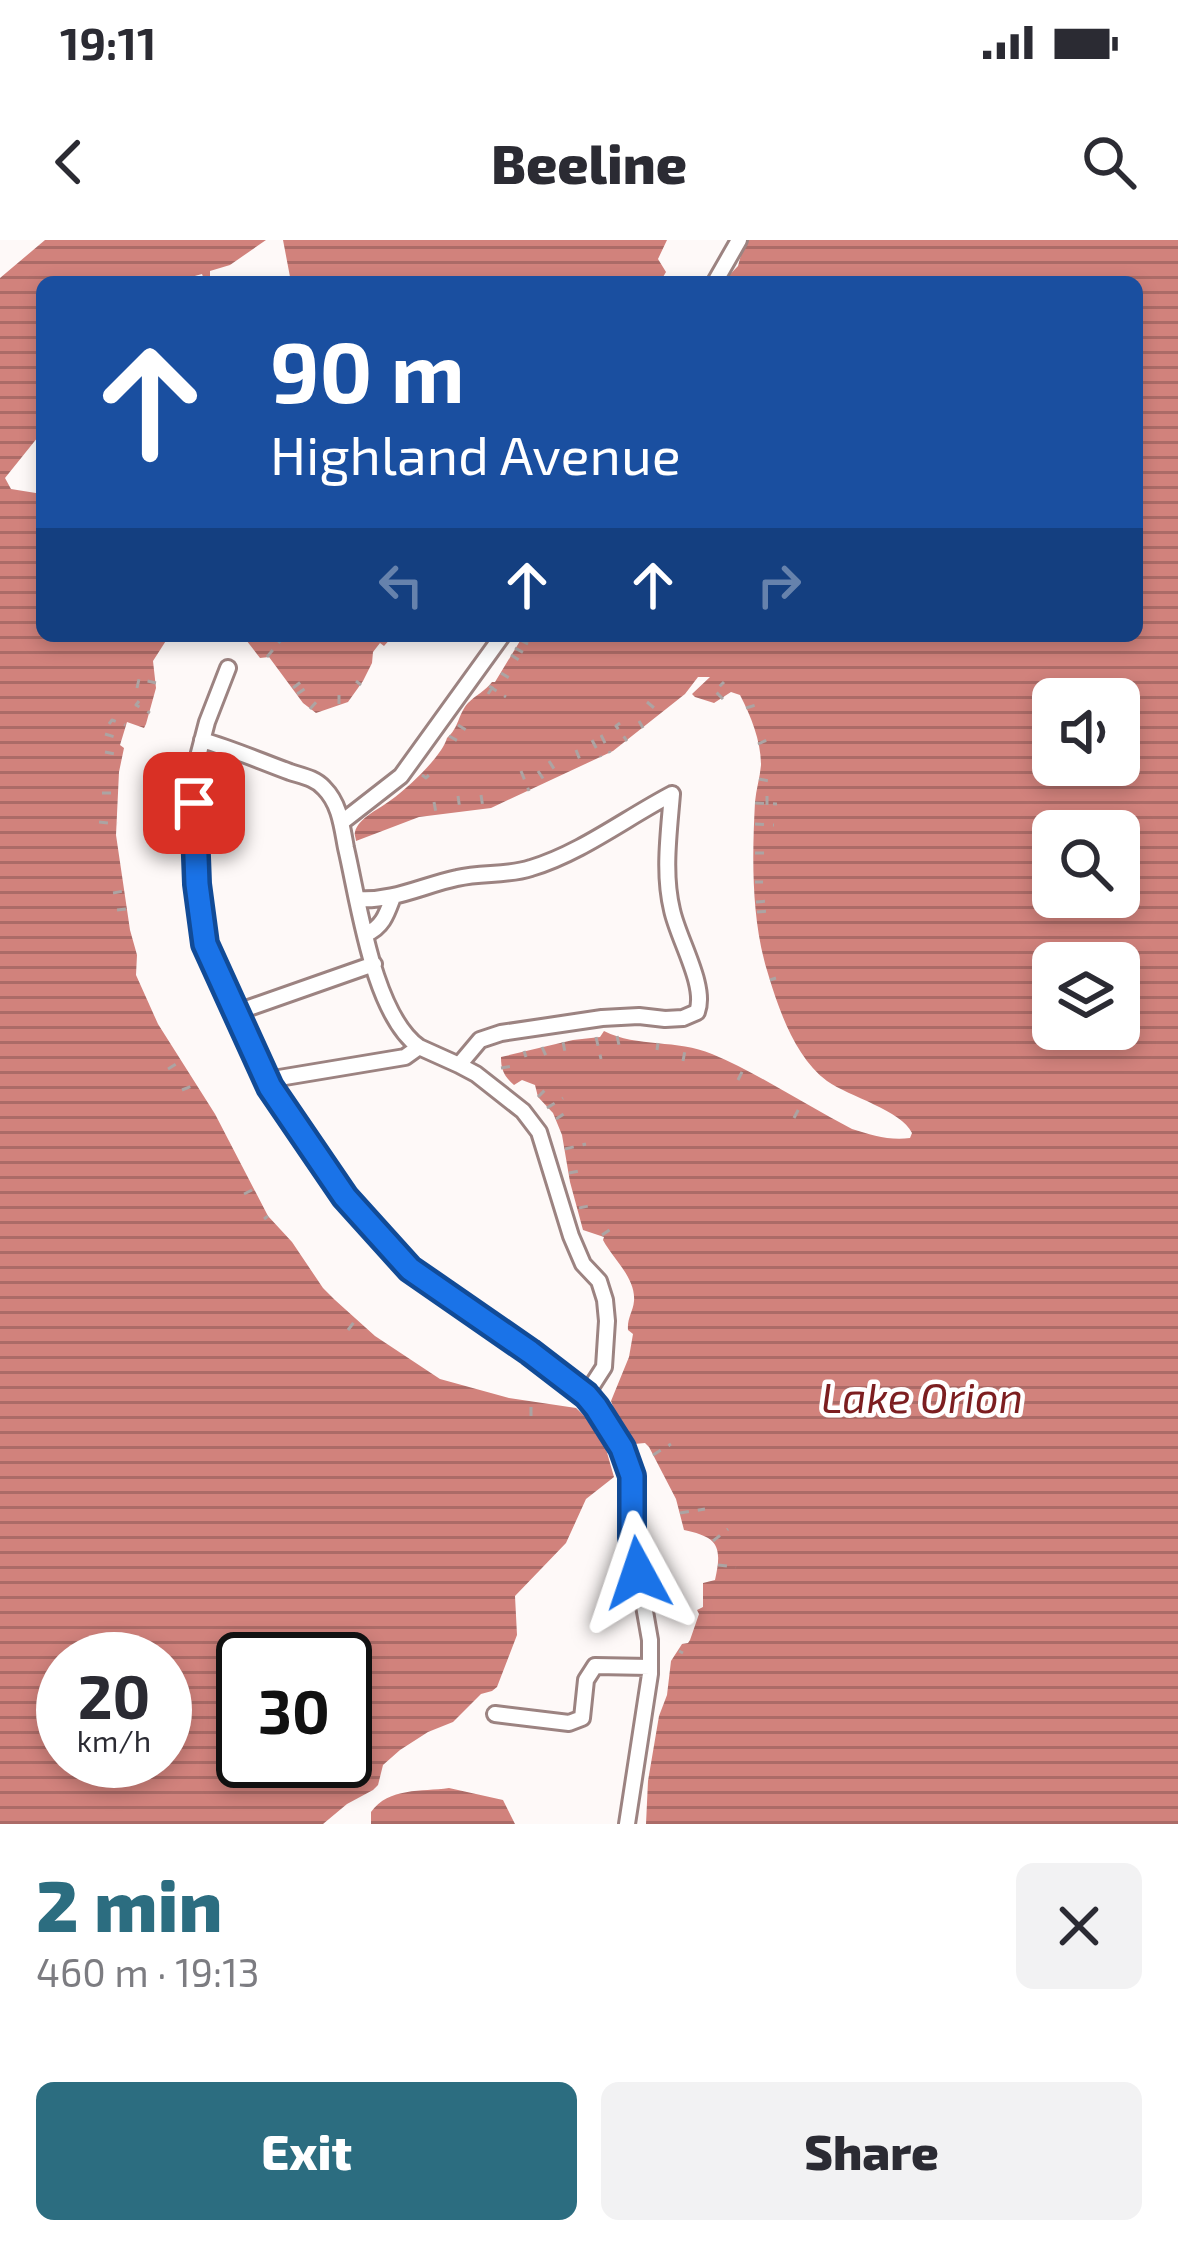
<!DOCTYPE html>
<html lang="en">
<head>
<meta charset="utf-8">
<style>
  body { margin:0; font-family:"Exo 2",sans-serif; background:#f2f2f3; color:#2b2b33; height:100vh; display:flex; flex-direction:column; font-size:45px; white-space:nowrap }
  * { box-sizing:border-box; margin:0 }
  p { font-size:39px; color:#7c7c81 }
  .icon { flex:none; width:66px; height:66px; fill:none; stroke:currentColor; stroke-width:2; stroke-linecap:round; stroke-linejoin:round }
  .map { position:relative; height:1584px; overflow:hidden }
  .sheet { display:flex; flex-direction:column; background:#fff; flex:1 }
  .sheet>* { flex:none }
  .top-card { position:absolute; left:36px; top:36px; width:1107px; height:366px; border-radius:18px; box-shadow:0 6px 18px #0003; background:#1a4fa0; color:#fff; overflow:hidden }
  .fabs { position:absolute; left:1032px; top:438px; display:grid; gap:24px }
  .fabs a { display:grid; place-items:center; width:108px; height:108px; border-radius:18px; background:#fff; box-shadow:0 6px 18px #0003; font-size:60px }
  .speed { position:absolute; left:36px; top:1392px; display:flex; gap:24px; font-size:60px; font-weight:700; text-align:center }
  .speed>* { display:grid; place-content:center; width:156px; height:156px; border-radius:50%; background:#fff; box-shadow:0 6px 18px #0003; line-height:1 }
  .speed small { font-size:30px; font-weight:400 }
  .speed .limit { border:6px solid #111; border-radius:18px; background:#fff; color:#111 }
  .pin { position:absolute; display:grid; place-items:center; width:102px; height:102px; color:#fff; margin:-51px; border-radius:24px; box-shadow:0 6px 18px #0006 }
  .me { position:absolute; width:132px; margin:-66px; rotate:355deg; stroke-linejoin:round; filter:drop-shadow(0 0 9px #0008) }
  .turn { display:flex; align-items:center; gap:42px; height:252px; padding:0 36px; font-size:54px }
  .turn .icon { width:156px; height:156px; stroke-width:2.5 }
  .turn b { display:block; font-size:84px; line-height:102px }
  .lanes { display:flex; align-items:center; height:114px; padding:0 36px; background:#0003; justify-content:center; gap:60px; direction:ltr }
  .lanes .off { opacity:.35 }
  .round { display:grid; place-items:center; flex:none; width:126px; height:126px; border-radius:18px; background:#f2f2f3 }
  .overview { display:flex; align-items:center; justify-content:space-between; height:204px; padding:0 36px }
  h1 { font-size:72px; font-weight:800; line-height:90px; color:#2c6d80 }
  .button { display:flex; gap:24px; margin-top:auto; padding:24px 36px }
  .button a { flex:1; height:138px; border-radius:18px; background:#2c6d80; color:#fff; font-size:48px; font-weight:800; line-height:138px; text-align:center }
  .button a+a { background:#f2f2f3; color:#2b2b33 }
  .status { display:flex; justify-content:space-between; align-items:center; height:84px; padding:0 60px; background:#fff; direction:ltr }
  .status svg { height:33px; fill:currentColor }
  header { display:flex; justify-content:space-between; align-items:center; height:156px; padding:0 36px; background:#fff; font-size:54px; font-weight:800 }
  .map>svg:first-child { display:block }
  .water { fill:url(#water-rules); fill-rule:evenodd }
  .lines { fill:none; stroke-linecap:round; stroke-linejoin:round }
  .minor-casing { stroke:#9c8381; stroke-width:20 }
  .path { stroke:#aca4a3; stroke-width:3; stroke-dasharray:9 9; stroke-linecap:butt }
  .minor { stroke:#fff; stroke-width:14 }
  .route-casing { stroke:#114b97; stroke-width:30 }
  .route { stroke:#1a73e8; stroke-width:21 }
  .labels { text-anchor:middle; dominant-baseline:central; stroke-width:9; stroke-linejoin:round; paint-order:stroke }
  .water-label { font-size:42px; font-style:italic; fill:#7c1e20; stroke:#fff }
</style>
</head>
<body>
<div class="status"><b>19:11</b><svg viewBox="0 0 49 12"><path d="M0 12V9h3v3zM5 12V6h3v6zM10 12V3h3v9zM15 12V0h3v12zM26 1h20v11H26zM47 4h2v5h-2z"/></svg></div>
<header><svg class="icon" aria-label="back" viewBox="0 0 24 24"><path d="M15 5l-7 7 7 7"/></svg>Beeline<svg class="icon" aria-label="search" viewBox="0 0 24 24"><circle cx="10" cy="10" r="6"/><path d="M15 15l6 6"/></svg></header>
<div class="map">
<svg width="1178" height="1584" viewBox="0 0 1178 1584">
  <defs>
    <pattern id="water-rules" width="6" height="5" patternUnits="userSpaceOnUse" patternTransform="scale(3)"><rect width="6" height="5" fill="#d1827c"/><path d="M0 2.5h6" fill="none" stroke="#ab6b67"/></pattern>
  </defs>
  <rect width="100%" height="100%" fill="#fef9f8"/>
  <path class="water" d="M45,0H266L230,25L210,31V42H205L202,34L173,42H42V192L5,238L11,249L42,254V396H169L153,421L156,448L146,484L144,488L127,482L120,505L124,508L119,532L116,595L130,690L137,715L136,735L158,784L215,874L268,976L292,1002L323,1048L335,1060L375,1096L440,1139L509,1158L576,1168L597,1188L617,1177L611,1161L629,1117L633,1094L628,1090C627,1078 633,1072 634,1061C636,1038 613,1019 603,1000L604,997L583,990L570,942L562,895L553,873L538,857L535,845L522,840L514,845C504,836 501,830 501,817L573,800L600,797L604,791C638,808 677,799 712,814C760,834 805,865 852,889C871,895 890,901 910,898L912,893C901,870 850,857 827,841C796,818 780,773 769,737C751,682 752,619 755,562C756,550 760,537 761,525C761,501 751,476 740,455L731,452L714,463L695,457L692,454L710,437H698L685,454L613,511L491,568L419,577L356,601C356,598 354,595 355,592C358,578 381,568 391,560C409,547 442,516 447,498C459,488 458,474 468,463C476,455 485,451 492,442H495L523,396H1137V42H723L738,26L745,0H1178V1584H646L648,1541L659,1476L667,1455L671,1421L682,1404L688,1403L690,1400L699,1374L697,1370L703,1367V1343L715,1340C723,1305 717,1297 684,1290L676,1259L649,1207L645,1203L634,1204L629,1198L606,1209L614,1237L586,1259L566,1303L515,1356L517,1395L497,1447L492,1451L481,1454L453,1482L428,1492L400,1510L383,1525L378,1545L373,1550L347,1564L323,1584H0V38ZM1053,459H1119V525H1053ZM1053,591H1119V657H1053ZM1053,723H1119V789H1053ZM63,1419H165V1521H63ZM243,1419H345V1521H243Z
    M283,0H667L658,19L666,32L660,42H291Z
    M243,396H393L384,406L380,403L373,412L372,423L363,441L348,462L316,473L303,463L269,417L260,418Z
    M449,1548L503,1560L515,1584H371V1572C389,1547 421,1552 449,1548Z"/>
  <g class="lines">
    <g class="minor-casing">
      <path id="minor" d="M715,42L739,0
        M228,428L207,482L194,532L197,644L205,704L270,847L345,957L410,1029L586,1155L622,1208L632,1236V1297L650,1400V1434L627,1584
        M202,500C233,509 260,521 290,532C302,536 315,538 324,548C340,564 342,587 346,608C359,663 373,774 419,807
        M342,582L401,536L502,396
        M357,659C392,662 424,645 457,638C482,632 507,636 531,628C581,613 626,578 672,554
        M366,694C383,687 387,673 393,657
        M237,772L374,724
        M459,825L476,834L523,871L539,892L571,996L583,1024L599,1041L605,1060L607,1081L604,1127L586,1155
        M267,840L405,817L419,807L459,825L480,800L501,793L602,778L639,776L665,779L683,778L697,772C707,746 678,699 672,670C663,633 669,592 672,554
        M495,1474L569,1483L582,1478L586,1440L595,1426L650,1427"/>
    </g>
    <path class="path" d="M245,398L246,396
      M520,400L530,405
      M515,408L526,414
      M511,415L522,422
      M267,417L281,400
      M501,433L516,442
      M356,441L361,445
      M489,446L506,457
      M137,448L139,439L156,443
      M293,448L302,441
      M297,454L309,446
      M488,454L496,442
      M339,455V467
      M723,459L715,451L724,442
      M139,461L136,465L150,473
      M647,462L659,472
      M746,468L759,464
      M310,469L319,459
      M639,481L643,488
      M620,483L616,486L627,501
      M109,484L112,480L125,485
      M458,485L466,490
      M105,494L121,499
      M601,495L610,513
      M449,496L460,502
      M592,500L601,517
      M758,504L769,499
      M576,510L582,525
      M105,512L121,515
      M549,521L558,535
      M521,531L529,551
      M538,531L546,543
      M422,535L426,538L431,533
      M759,539L775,542
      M102,553H118
      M481,555L483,568
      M458,556L460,570
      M767,556V570
      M434,562L436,573
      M755,563L777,564
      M99,582L117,584
      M755,584L774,585
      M755,613H764
      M755,642H763
      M113,653L124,651
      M756,662L770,661
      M117,670L126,669
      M757,672L771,671
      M770,740L776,738
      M617,796L619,805
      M596,797L601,819
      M563,802L566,817
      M542,807L546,816
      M657,810L658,803
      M524,811L526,817
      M683,821L686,805
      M501,828L513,826
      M168,829L181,821
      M738,840L743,830
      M182,850L197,844
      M538,857L547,848
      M547,868L563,858
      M794,878L802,863
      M556,879L570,870
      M565,909L586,904
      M569,933L584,930
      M244,954L254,949
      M579,968L593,965
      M264,979L268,976
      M602,995L614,987
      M348,1090L357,1078
      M531,1176V1161
      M653,1215L671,1204
      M680,1273L705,1269
      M713,1301L728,1289
      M718,1325L736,1327
      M679,1411L683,1413"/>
    <use href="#minor" class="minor"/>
  </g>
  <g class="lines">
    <g class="route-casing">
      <path id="route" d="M194,563L197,644L205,704L270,847L345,957L410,1029L530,1112L586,1155L596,1167L622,1208L632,1236V1297L638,1333"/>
    </g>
    <use href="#route" class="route"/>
  </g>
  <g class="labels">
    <g class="water-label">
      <text x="922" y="1156">Lake Orion</text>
    </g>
  </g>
</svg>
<div class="fabs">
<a><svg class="icon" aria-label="sound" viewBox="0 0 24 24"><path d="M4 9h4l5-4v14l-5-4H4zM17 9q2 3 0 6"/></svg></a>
<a><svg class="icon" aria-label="search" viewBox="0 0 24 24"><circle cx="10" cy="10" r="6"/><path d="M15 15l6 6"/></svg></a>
<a><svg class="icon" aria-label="layers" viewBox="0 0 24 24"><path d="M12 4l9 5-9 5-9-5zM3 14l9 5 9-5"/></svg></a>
</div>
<div class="speed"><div>20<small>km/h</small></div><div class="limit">30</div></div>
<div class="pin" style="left:194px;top:563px;background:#d93025"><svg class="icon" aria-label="arrive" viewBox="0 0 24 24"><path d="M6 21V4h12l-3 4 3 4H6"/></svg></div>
<svg class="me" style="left:638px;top:1333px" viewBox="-20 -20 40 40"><path d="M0-17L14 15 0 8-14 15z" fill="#1a73e8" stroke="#fff" stroke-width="4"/></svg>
<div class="top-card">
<div class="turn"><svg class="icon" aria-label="ahead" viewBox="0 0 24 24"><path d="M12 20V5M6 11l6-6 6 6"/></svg><div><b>90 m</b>Highland Avenue</div></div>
<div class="lanes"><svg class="icon off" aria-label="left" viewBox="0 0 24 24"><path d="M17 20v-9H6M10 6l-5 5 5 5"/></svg><svg class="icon" aria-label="ahead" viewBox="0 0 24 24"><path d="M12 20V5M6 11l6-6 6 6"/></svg><svg class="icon" aria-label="ahead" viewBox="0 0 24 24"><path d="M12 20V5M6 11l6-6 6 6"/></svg><svg class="icon off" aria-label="right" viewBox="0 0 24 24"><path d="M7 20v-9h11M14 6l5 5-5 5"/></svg></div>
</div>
</div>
<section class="sheet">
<div class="overview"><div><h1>2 min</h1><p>460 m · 19:13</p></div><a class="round"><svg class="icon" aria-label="close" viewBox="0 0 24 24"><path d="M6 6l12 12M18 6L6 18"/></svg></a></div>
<div class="button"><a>Exit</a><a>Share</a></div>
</section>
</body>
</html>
